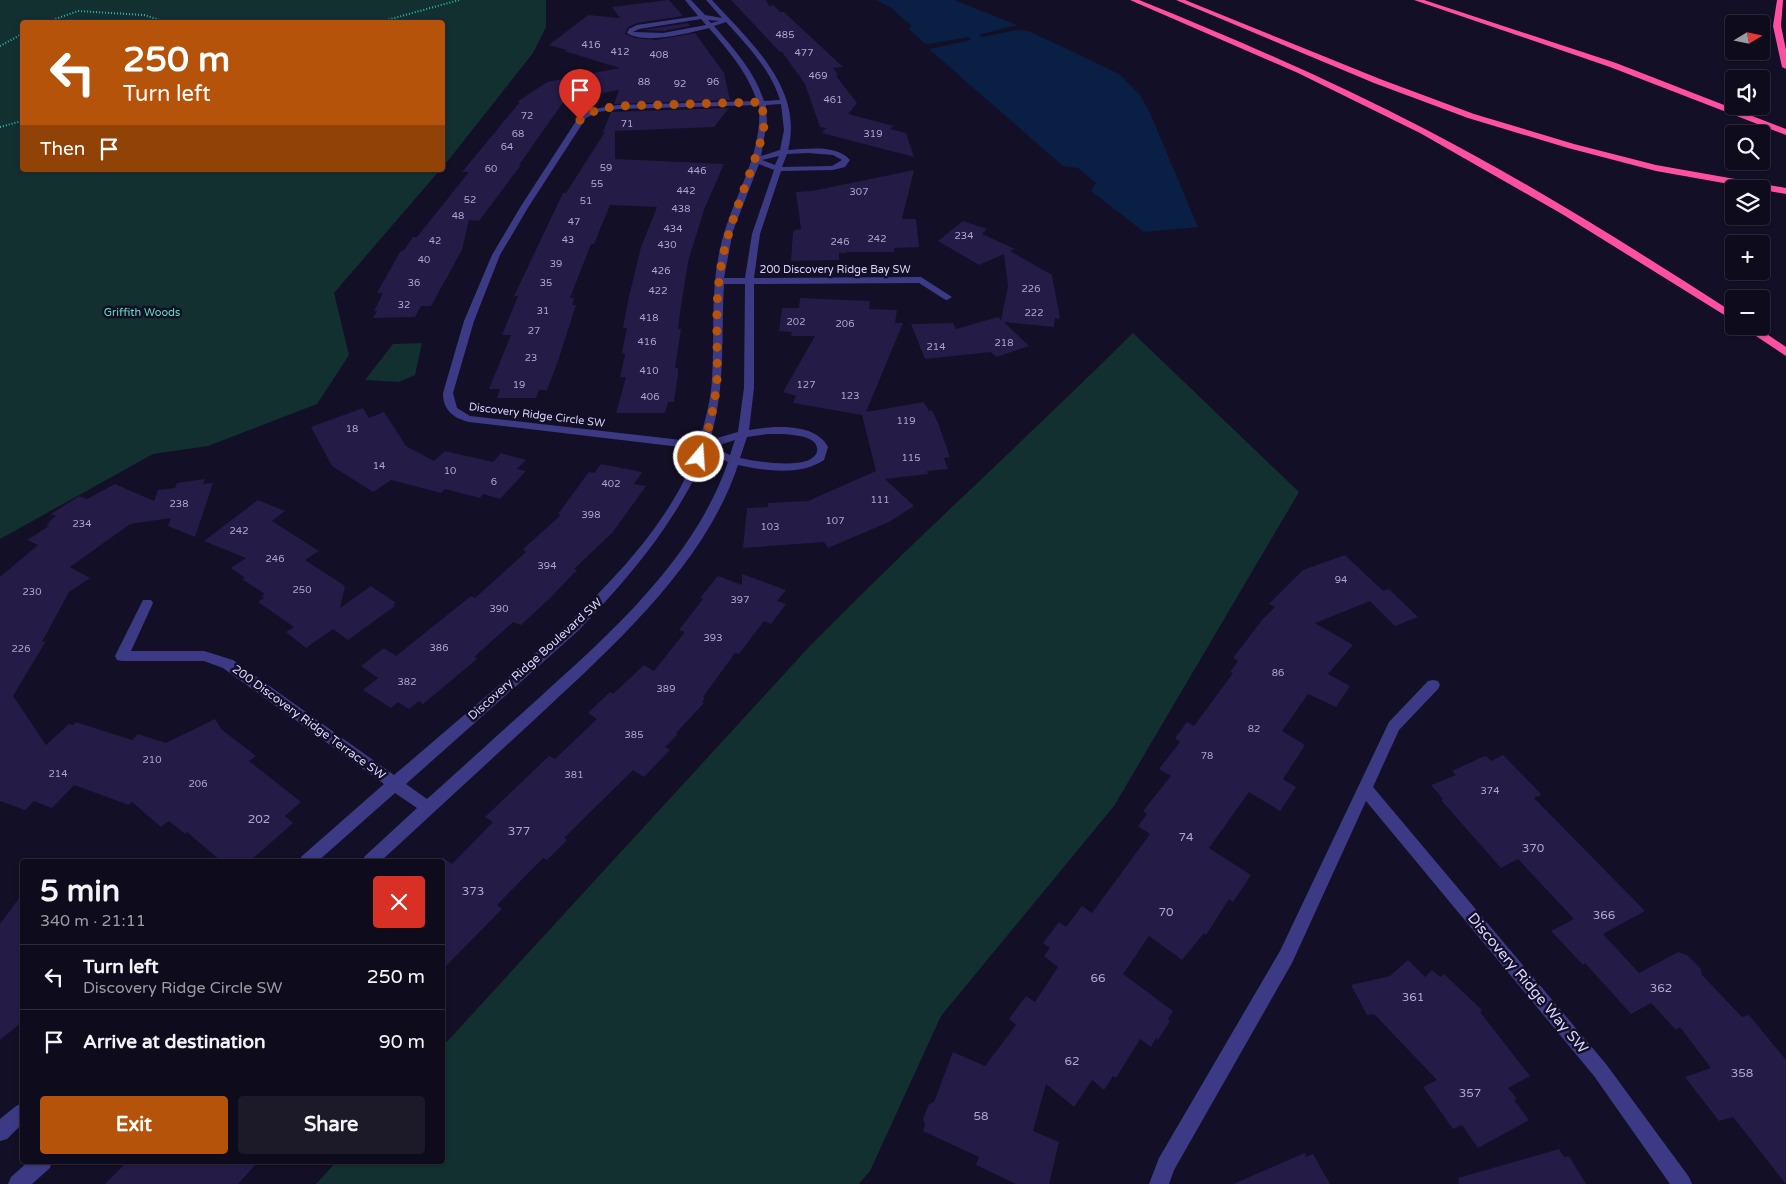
<!DOCTYPE html>
<html lang="en">
<head>
<meta charset="utf-8">
<style>
  body { margin:0; font-family:"Varela Round",sans-serif; background:#1c1929; color:#f1f3f6; height:100vh; display:flex; flex-direction:column; font-size:19px; white-space:nowrap }
  * { box-sizing:border-box; margin:0 }
  p { font-size:16px; color:#9b9ba3 }
  .icon { flex:none; width:28px; height:28px; fill:none; stroke:currentColor; stroke-width:2; stroke-linecap:round; stroke-linejoin:round }
  .map { position:relative; flex:1; overflow:hidden }
  .drawer { position:absolute; left:20px; top:859px; width:425px; height:305px; display:flex; flex-direction:column; background:#0e0b1c; border-radius:5px; box-shadow:0 1px 4px #0004,0 0 0 1px #2e2b3b }
  .drawer>* { flex:none }
  .guide { position:absolute; left:20px; top:20px; width:425px; height:152px; border-radius:5px; box-shadow:0 1px 4px #0004,0 0 0 1px #2e2b3b; background:#b45309; color:#fff; overflow:hidden }
  .needle { width:32px; rotate:80deg }
  .controls { position:absolute; left:1725px; top:15px; display:grid; gap:10px }
  .controls a { display:grid; place-items:center; width:45px; height:45px; border-radius:5px; background:#0e0b1c; box-shadow:0 1px 4px #0004,0 0 0 1px #2e2b3b; font-size:25px }
  .pin { position:absolute; display:grid; place-items:center; width:42px; height:42px; color:#fff; margin:-51px -21px; border-radius:50% 50% 50% 0; rotate:-45deg; box-shadow:0 0 5px #0007 }
  .pin .icon { rotate:45deg }
  .me { position:absolute; width:55px; margin:-28px; rotate:18deg; stroke-linejoin:round; filter:drop-shadow(0 0 4px #0008) }
  .turn { display:flex; align-items:center; gap:18px; height:105px; padding:0 20px; font-size:22px }
  .turn .icon { width:65px; height:65px; stroke-width:2.5 }
  .turn b { display:block; font-size:35px; line-height:42px }
  .then { display:flex; align-items:center; height:48px; padding:0 20px; background:#0003; gap:10px; font-size:19px }
  .round { display:grid; place-items:center; flex:none; width:52px; height:52px; border-radius:5px; background:#1c1929 }
  .summary { display:flex; align-items:center; justify-content:space-between; height:85px; padding:0 20px }
  h1 { font-size:30px; font-weight:700; line-height:38px }
  .action { display:flex; gap:10px; margin-top:auto; padding:10px 20px }
  .action a { flex:1; height:58px; border-radius:5px; background:#b45309; color:#fff; font-size:20px; font-weight:700; line-height:58px; text-align:center }
  .action a+a { background:#1c1929; color:#f1f3f6 }
  ul { padding:0; list-style:none }
  li { display:flex; align-items:center; gap:15px; height:65px; padding:0 20px; border-top:1px solid #2e2b3b }
  li div { flex:1 }
  li b { display:block; font-size:19px }
  li em { font-style:normal }
  .map>svg:first-child { display:block }
  .green { fill:#12302f }
  .water { fill:#0a1f44 }
  .building { fill:#241b47 }
  .lines { fill:none; stroke-linecap:round; stroke-linejoin:round }
  .path { stroke:#2fb8b0; stroke-width:2; stroke-dasharray:1 2; stroke-linecap:butt }
  .minor { fill:#3d3a85; fill-rule:evenodd }
  .motorway { fill:#ff4fa3; fill-rule:evenodd }
  .route { stroke:#b45309; stroke-width:9; stroke-dasharray:0 16.2 }
  .labels { text-anchor:middle; dominant-baseline:central; stroke-width:5; stroke-linejoin:round; paint-order:stroke }
  .number-label { font-size:10px; fill:#aca6d1 }
  .far-street-label { font-size:11px; fill:#d9d4ff; stroke:#130f26 }
  .far-park-label { font-size:11px; fill:#5fe0c0; stroke:#130f26 }
  .street-label { font-size:12px; fill:#d9d4ff; stroke:#130f26 }
  .near-number-label { font-size:12px; fill:#aca6d1 }
  .near-street-label { font-size:15px; fill:#d9d4ff; stroke:#130f26 }
</style>
</head>
<body>
<div class="map">
<svg width="1786" height="1184" viewBox="0 0 1786 1184">
  <rect width="100%" height="100%" fill="#130f26"/>
  <path class="green" d="M0,0H546V27L533,53L443,167L442,22H22V170H440L334,293L349,355L317,404L208,446L153,454L0,539Z
    M1133,333L1299,492L1114,806L941,1016L870,1171L859,1184H316L337,1161H442L443,1046L808,648C914,540 1026,439 1133,333Z
    M422,343L415,375L399,382L365,380L393,344Z"/>
  <path class="water" d="M876,0H954L1017,25L978,35L982,37L1017,30L1029,31L1119,74L1140,95L1150,113L1198,227L1144,232L1091,191L1096,183L1078,168L1063,166L929,49L971,40L968,37L929,44L924,43L909,29L912,26L890,7Z"/>
  <path class="building" d="M669,0L683,16L637,23L628,27L625,34L635,38L656,40L695,33L724,73L730,100L614,104L619,90L597,94L591,83L564,101L519,165H521L479,221L469,220L462,250L431,306H421L415,317L373,318L377,311H374L383,293H377L400,252L404,250L413,237H417L469,172H462L520,102H517L547,82L620,68L564,51L567,50L549,45L588,15L620,18L612,7Z
    M731,0H766L769,6L774,5L780,12H784L843,67L833,68L838,75L836,76L857,103L848,114L894,126L890,129L906,133L914,157L822,133L826,128L820,127L805,84L782,52H780Z
    M688,23L690,26L663,31L642,30Z
    M729,108L714,127L615,131V159L724,164L704,210L688,262L680,313L678,329H681L675,368H678V374L674,402H668L665,413H616L626,377H620L625,355L622,352L627,328H623L628,301L641,247L657,207L610,205L594,244H591L570,298H574L572,305H576L558,361L547,390H539L536,398H497L500,389H489L511,335H502L518,296H514L563,193H566L605,132H603L611,112Z
    M914,170L902,219H916L919,247L894,248V252H846V253H839V260L791,261L793,232L795,230L801,229L796,192L812,191Z
    M963,221L987,229L982,234L1015,249L1010,251L1052,275L1060,319L1055,318L1054,327L1004,322L1029,346L996,357L991,352L925,359L911,324L953,323L956,329L998,317L1001,320L1008,286L1004,254L979,265L938,241Z
    M800,298L870,301L869,309L897,310L895,323H903L866,412L924,402L929,411L932,410L938,423L950,457L944,458L948,469L927,471L928,474L885,479L914,506L889,522L828,548L824,542L743,548L747,508L768,507V503L808,501L876,471L862,415L793,403L796,396L783,392L815,336H791L792,332L779,331L782,308H799Z
    M363,408L369,418L384,412L406,446L434,461L445,451L493,462L501,453L526,460L517,469L526,471L500,499L483,494L480,498L445,489L441,493L391,480L373,492L332,466L311,427Z
    M601,464L642,472L634,484L646,486L613,532L574,569L577,570L549,599L521,625L513,622L474,657L477,659L423,704L419,701L409,709L398,702L391,708L363,690L378,678L361,666L384,648L396,656L471,596L475,598L526,552L523,549L561,515L558,514L589,472L594,473Z
    M205,479L203,484L213,483L195,537L168,526L171,518L130,524L70,567L90,578L69,592L42,642L46,641L13,696L46,745L69,724L73,725L76,722L132,740L138,734L166,743L215,719L221,729L256,756L249,761L301,802L285,816L293,823L250,861H221L187,832L185,834L169,821L161,827L132,802L129,805L74,785L52,808L34,801L25,810L0,801V577L38,545L27,540L49,526L46,525L50,522H48L56,516L51,514L79,496L87,499L115,484L154,501L158,490L175,488L177,483Z
    M258,500L285,511L272,521L319,551L305,560L345,586L340,608L371,586L396,603L393,605L395,606L348,640L333,629L306,648L286,632L294,627L258,602L264,598L262,596L265,594L242,579L245,578L231,568L246,558L204,541Z
    M1345,555L1383,591L1389,589L1418,617L1395,626L1370,601L1315,623L1353,645L1328,674L1350,686L1336,707L1308,694L1282,731L1305,745L1283,779L1296,787L1280,811L1249,792L1209,848L1251,875L1233,902L1229,899L1206,935L1204,933L1182,960L1149,936L1123,974L1173,1011L1168,1019L1170,1021L1158,1040L1156,1038L1151,1047L1140,1039L1116,1078L1113,1076L1104,1090L1092,1080L1074,1107L1046,1084L1033,1131L1059,1142L1049,1184H1016L976,1165L979,1157L923,1131L925,1125L923,1119L929,1104L934,1102L953,1052L985,1066L1016,1025L1009,1019L1026,996L1035,1002L1058,967L1044,956L1050,948L1043,943L1059,922L1066,927L1082,906L1092,913L1150,834L1138,826L1147,814L1143,811L1171,776L1159,769L1180,742L1175,738L1187,722L1194,726L1233,673L1230,672L1238,661L1233,658L1262,620L1275,607L1269,604L1303,570Z
    M742,574L786,590L777,601L786,604L771,624L764,621L739,654L735,653L703,697L705,698L702,702L704,703L676,733L678,734L665,747L670,750L644,777L633,770L564,838L567,840L547,860L543,858L497,905L502,909L442,970V857L452,864L493,822L485,817L549,756L555,759L597,719L588,713L610,692L613,694L644,665L654,671L685,632L679,630L703,599L700,598L718,576L742,585Z
    M1503,755L1540,793L1541,795L1534,798L1645,911L1603,934L1639,973L1678,952L1687,955L1701,969L1702,975L1742,1017L1749,1015L1786,1060V1184L1733,1117L1719,1121L1685,1077L1711,1068L1680,1027L1676,1030L1651,1003L1631,1014L1585,963L1583,965L1551,931L1574,919L1518,859L1501,868L1441,800L1443,799L1431,785L1456,775L1452,771L1480,758L1486,756L1491,761Z
    M22,894V1022L0,1040V924Z
    M1408,960L1425,977L1432,970L1440,977L1444,974L1482,1010L1480,1012L1530,1076L1508,1088L1517,1099L1514,1100L1529,1120L1478,1148L1462,1125L1453,1129L1423,1087L1437,1080L1374,1014L1367,1015L1351,985L1390,976Z
    M1559,1149L1564,1157L1569,1156L1586,1184H1459L1458,1178Z
    M1305,1153L1306,1157L1313,1154L1330,1184H1233Z
    M128,1161H259L238,1184H105Z"/>
  <g class="lines">
    <path class="path" d="M47,22L78,11L144,15L166,22
      M380,22L459,0
      M0,46L22,34
      M0,127L22,121"/>
    <path class="minor" d="M685,0H691L705,15L722,18L706,0H712C750,42 804,88 788,150C807,149 836,144 850,160L845,167L833,170L781,171L760,234L754,278L921,277L952,297L947,300L944,299L919,283L754,284V388L749,430C772,426 815,422 828,447L824,460C800,476 765,471 738,465C705,566 609,650 534,720C483,767 432,814 381,861H362L365,856L417,808L395,793L318,861H299L302,856L384,784L223,668L204,661H122L117,660L115,656L143,600H151L153,603L131,651H204L233,660L394,775C431,744 467,712 504,681C572,621 668,538 697,449L469,422C453,418 443,410 443,393L464,321L492,255L521,206L580,115L594,109L618,105L757,101C748,73 728,50 709,28C688,33 646,45 627,33L629,29L637,25L698,16ZM701,19L706,25L663,33L633,32L639,29ZM708,20L719,21L711,23ZM726,22C747,45 771,70 780,100L764,101C755,72 734,49 714,26ZM781,104L784,130L780,150L761,156L767,122L766,105ZM759,105C763,158 731,198 720,249C710,292 715,336 712,379C711,400 705,421 699,442L470,416L457,408L453,393L474,321L500,255L529,206L586,118L598,112L618,109ZM808,153L833,155L842,160L832,166L782,167L787,154ZM779,156L775,165L762,160ZM759,164L774,170L752,234L745,278H724L733,231ZM724,284H745L744,388L738,432L710,440C726,388 721,337 724,284ZM768,434C779,434 816,433 817,448C818,454 814,457 809,460C792,467 758,462 740,458L747,437ZM735,440L730,455L713,447ZM707,452L728,462C695,558 613,631 540,697C502,731 465,765 427,799L406,784L579,630C632,574 675,524 707,452Z
      M1433,680L1438,681L1440,685L1438,689L1399,730L1373,787L1606,1064L1689,1177L1692,1184H1670L1594,1076L1366,801L1292,963L1174,1170L1169,1184H1149L1159,1158L1280,951L1389,722L1428,681Z
      M22,1103V1124L7,1139L0,1141V1119L16,1106Z
      M29,1161H52L50,1168L32,1184H8L11,1177Z"/>
    <path class="motorway" d="M1130,0H1139C1236,39 1332,81 1425,129C1531,184 1633,248 1734,313V321L1562,214L1420,133L1298,73Z
      M1176,0H1185L1380,79L1474,114L1574,144L1656,165L1786,188V194L1656,171L1568,148L1468,118L1374,83Z
      M1414,0H1424L1616,63L1786,129V135L1610,67Z
      M1777,0H1783L1781,26L1786,50V69L1782,67L1773,26Z
      M1741,326H1755L1786,347V356Z"/>
  </g>
  <g class="lines">
    <path class="route" d="M580,120L596,110L618,106L762,102L764,126L761,140C747,187 724,231 719,281C715,314 718,347 717,380C715,406 708,433 699,457"/>
  </g>
  <g class="labels">
    <g class="number-label">
      <text x="785" y="35">485</text>
      <text x="591" y="45">416</text>
      <text x="620" y="52">412</text>
      <text x="804" y="53">477</text>
      <text x="659" y="55">408</text>
      <text x="818" y="76">469</text>
      <text x="644" y="82">88</text>
      <text x="713" y="82">96</text>
      <text x="680" y="84">92</text>
      <text x="833" y="100">461</text>
      <text x="527" y="116">72</text>
      <text x="627" y="124">71</text>
      <text x="518" y="134">68</text>
      <text x="873" y="134">319</text>
      <text x="507" y="147">64</text>
      <text x="606" y="168">59</text>
      <text x="491" y="169">60</text>
      <text x="697" y="171">446</text>
      <text x="597" y="184">55</text>
      <text x="686" y="191">442</text>
      <text x="859" y="192">307</text>
      <text x="470" y="200">52</text>
      <text x="586" y="201">51</text>
      <text x="681" y="209">438</text>
      <text x="458" y="216">48</text>
      <text x="574" y="222">47</text>
      <text x="673" y="229">434</text>
      <text x="964" y="236">234</text>
      <text x="877" y="239">242</text>
      <text x="568" y="240">43</text>
      <text x="435" y="241">42</text>
      <text x="840" y="242">246</text>
      <text x="667" y="245">430</text>
      <text x="424" y="260">40</text>
      <text x="556" y="264">39</text>
      <text x="661" y="271">426</text>
      <text x="414" y="283">36</text>
      <text x="546" y="283">35</text>
      <text x="1031" y="289">226</text>
      <text x="658" y="291">422</text>
      <text x="404" y="305">32</text>
      <text x="543" y="311">31</text>
      <text x="1034" y="313">222</text>
      <text x="649" y="318">418</text>
      <text x="796" y="322">202</text>
      <text x="845" y="324">206</text>
      <text x="534" y="331">27</text>
      <text x="647" y="342">416</text>
      <text x="1004" y="343">218</text>
      <text x="936" y="347">214</text>
      <text x="531" y="358">23</text>
      <text x="649" y="371">410</text>
      <text x="519" y="385">19</text>
      <text x="806" y="385">127</text>
      <text x="850" y="396">123</text>
      <text x="650" y="397">406</text>
      <text x="906" y="421">119</text>
      <text x="352" y="429">18</text>
      <text x="911" y="458">115</text>
      <text x="379" y="466">14</text>
      <text x="450" y="471">10</text>
      <text x="494" y="482">6</text>
      <text x="611" y="484">402</text>
      <text x="880" y="500">111</text>
      <text x="179" y="504">238</text>
      <text x="591" y="515">398</text>
      <text x="835" y="521">107</text>
      <text x="82" y="524">234</text>
      <text x="770" y="527">103</text>
      <text x="239" y="531">242</text>
      <text x="275" y="559">246</text>
      <text x="547" y="566">394</text>
      <text x="1341" y="580">94</text>
      <text x="302" y="590">250</text>
      <text x="32" y="592">230</text>
      <text x="740" y="600">397</text>
      <text x="499" y="609">390</text>
      <text x="713" y="638">393</text>
      <text x="439" y="648">386</text>
      <text x="21" y="649">226</text>
      <text x="1278" y="673">86</text>
      <text x="407" y="682">382</text>
      <text x="666" y="689">389</text>
      <text x="1254" y="729">82</text>
      <text x="634" y="735">385</text>
      <text x="1207" y="756">78</text>
      <text x="152" y="760">210</text>
      <text x="58" y="774">214</text>
      <text x="574" y="775">381</text>
      <text x="198" y="784">206</text>
      <text x="1490" y="791">374</text>
    </g>
    <g class="far-street-label">
      <text x="835" y="269">200 Discovery Ridge Bay SW</text>
      <text transform="translate(537 415) rotate(7)">Discovery Ridge Circle SW</text>
    </g>
    <g class="far-park-label">
      <text x="142" y="312">Griffith Woods</text>
    </g>
    <g class="street-label">
      <text transform="translate(535 659) rotate(-42)">Discovery Ridge Boulevard SW</text>
      <text transform="translate(309 722) rotate(36)">200 Discovery Ridge Terrace SW</text>
    </g>
    <g class="near-number-label">
      <text x="259" y="819">202</text>
      <text x="519" y="831">377</text>
      <text x="1186" y="837">74</text>
      <text x="1533" y="848">370</text>
      <text x="473" y="891">373</text>
      <text x="1166" y="912">70</text>
      <text x="1604" y="915">366</text>
      <text x="1098" y="978">66</text>
      <text x="1661" y="988">362</text>
      <text x="1413" y="997">361</text>
      <text x="1072" y="1061">62</text>
      <text x="1742" y="1073">358</text>
      <text x="1470" y="1093">357</text>
      <text x="981" y="1116">58</text>
    </g>
    <g class="near-street-label">
      <text transform="translate(1528 983) rotate(50)">Discovery Ridge Way SW</text>
    </g>
  </g>
</svg>
<div class="controls">
<a><svg class="needle" viewBox="-14 -14 28 28"><path d="M0-13l5 13h-10z" fill="#e53935"/><path d="M0 13l5-13h-10z" fill="#9b9ba3"/></svg></a>
<a><svg class="icon" aria-label="sound" viewBox="0 0 24 24"><path d="M4 9h4l5-4v14l-5-4H4zM17 9q2 3 0 6"/></svg></a>
<a><svg class="icon" aria-label="search" viewBox="0 0 24 24"><circle cx="10" cy="10" r="6"/><path d="M15 15l6 6"/></svg></a>
<a><svg class="icon" aria-label="layers" viewBox="0 0 24 24"><path d="M12 4l9 5-9 5-9-5zM3 14l9 5 9-5"/></svg></a>
<a>+</a>
<a>−</a>
</div>
<div class="pin" style="left:580px;top:120px;background:#d93025"><svg class="icon" aria-label="arrive" viewBox="0 0 24 24"><path d="M6 21V4h12l-3 4 3 4H6"/></svg></div>
<svg class="me" style="left:699px;top:457px" viewBox="-20 -20 40 40"><circle r="17" fill="#b45309" stroke="#fff" stroke-width="3"/><path d="M0-11L8 9 0 5-8 9z" fill="#fff"/></svg>
<div class="guide">
<div class="turn"><svg class="icon" aria-label="left" viewBox="0 0 24 24"><path d="M17 20v-9H6M10 6l-5 5 5 5"/></svg><div><b>250 m</b>Turn left</div></div>
<div class="then">Then<svg class="icon" aria-label="arrive" viewBox="0 0 24 24"><path d="M6 21V4h12l-3 4 3 4H6"/></svg></div>
</div>
<section class="drawer">
<div class="summary"><div><h1>5 min</h1><p>340 m · 21:11</p></div><a class="round" style="background:#d93025;color:#fff"><svg class="icon" aria-label="close" viewBox="0 0 24 24"><path d="M6 6l12 12M18 6L6 18"/></svg></a></div>
<ul>
<li><svg class="icon" aria-label="left" viewBox="0 0 24 24"><path d="M17 20v-9H6M10 6l-5 5 5 5"/></svg><div><b>Turn left</b><p>Discovery Ridge Circle SW</p></div><em>250 m</em></li>
<li><svg class="icon" aria-label="arrive" viewBox="0 0 24 24"><path d="M6 21V4h12l-3 4 3 4H6"/></svg><div><b>Arrive at destination</b></div><em>90 m</em></li>
</ul>
<div class="action"><a>Exit</a><a>Share</a></div>
</section>
</div>
</body>
</html>
